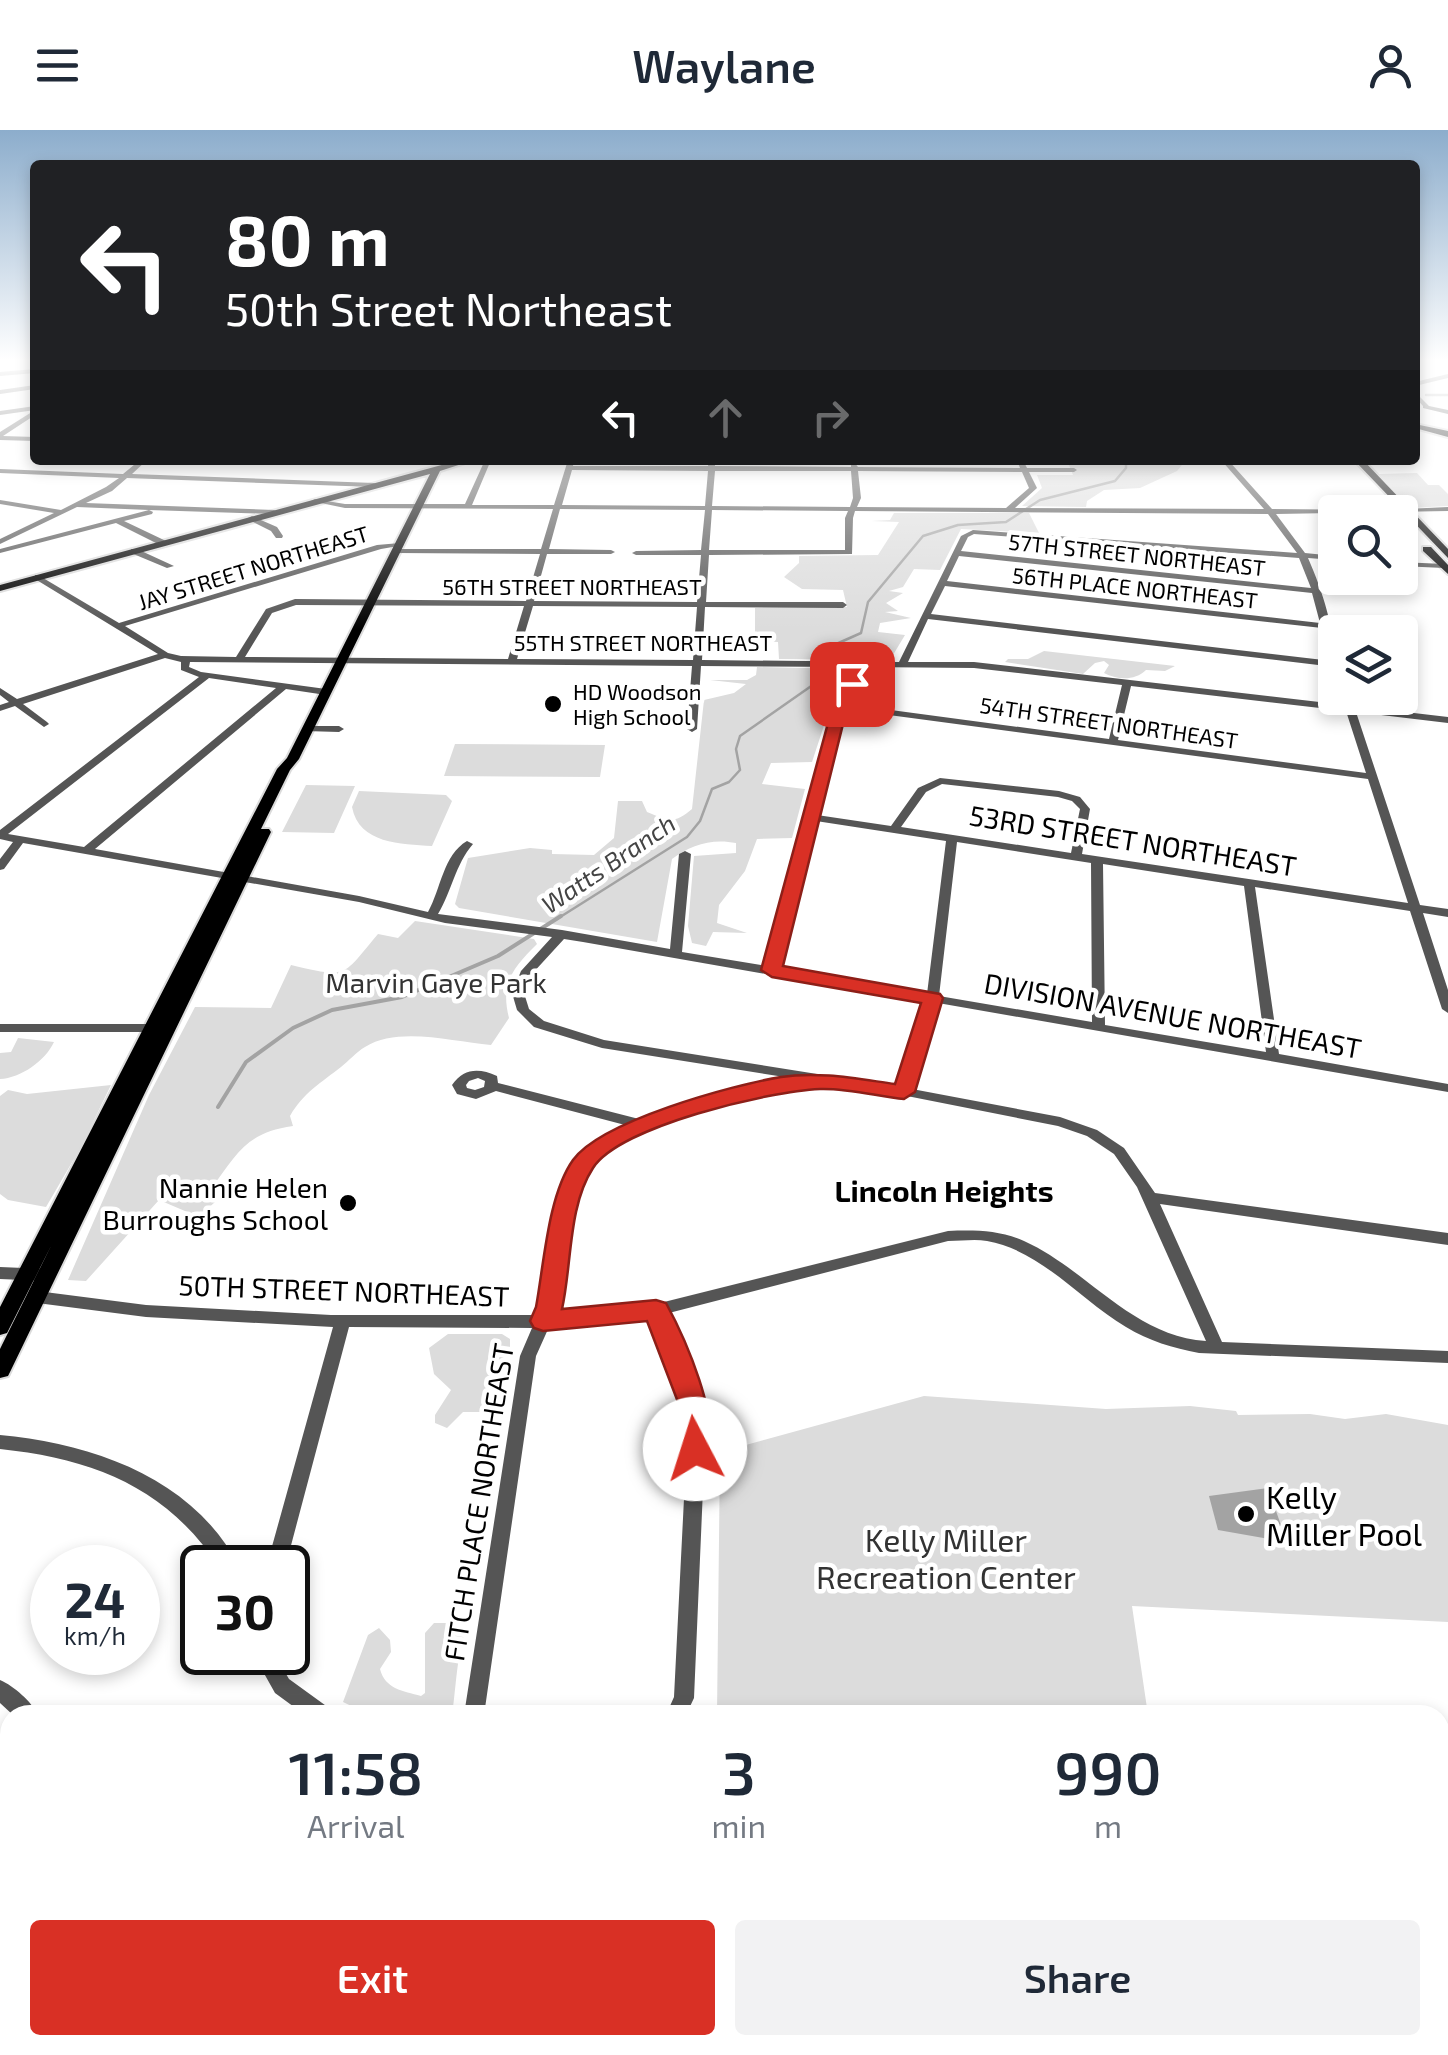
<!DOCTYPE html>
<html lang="en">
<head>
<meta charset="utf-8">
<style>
  body { margin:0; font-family:"Exo 2",sans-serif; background:#f2f2f3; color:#1f2937; height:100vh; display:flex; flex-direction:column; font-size:38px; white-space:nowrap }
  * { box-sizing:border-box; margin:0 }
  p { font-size:32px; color:#747a83 }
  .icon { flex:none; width:55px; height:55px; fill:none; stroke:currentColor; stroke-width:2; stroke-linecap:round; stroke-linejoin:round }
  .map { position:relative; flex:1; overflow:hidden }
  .side { position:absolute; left:0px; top:1575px; width:1450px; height:350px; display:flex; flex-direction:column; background:#fff; border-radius:30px 30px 0 0; box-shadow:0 5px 15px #0003 }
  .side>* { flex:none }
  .banner { position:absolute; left:30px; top:30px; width:1390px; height:305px; border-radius:10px; box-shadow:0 5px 15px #0003; background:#202124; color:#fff; overflow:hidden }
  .controls { position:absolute; left:1318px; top:365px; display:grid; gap:20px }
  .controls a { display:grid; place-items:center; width:100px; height:100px; border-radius:10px; background:#fff; box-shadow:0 5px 15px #0003; font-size:50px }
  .speed { position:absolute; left:30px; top:1415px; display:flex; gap:20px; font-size:50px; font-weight:700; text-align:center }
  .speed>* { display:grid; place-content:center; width:130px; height:130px; border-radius:50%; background:#fff; box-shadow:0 5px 15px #0003; line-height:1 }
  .speed small { font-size:25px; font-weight:400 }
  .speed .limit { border:5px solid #111; border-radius:15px; background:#fff; color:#111 }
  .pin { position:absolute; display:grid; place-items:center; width:85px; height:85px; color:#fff; margin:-42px; border-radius:20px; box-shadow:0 5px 15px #0006 }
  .me { position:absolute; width:110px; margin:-55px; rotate:355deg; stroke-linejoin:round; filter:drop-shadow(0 0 8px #0008) }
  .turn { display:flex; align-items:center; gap:35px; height:210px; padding:0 30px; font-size:45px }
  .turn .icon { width:130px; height:130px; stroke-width:2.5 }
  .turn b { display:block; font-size:70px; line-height:85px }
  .lanes { display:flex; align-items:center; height:95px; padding:0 30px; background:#0003; justify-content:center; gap:50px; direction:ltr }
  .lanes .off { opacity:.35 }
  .eta { display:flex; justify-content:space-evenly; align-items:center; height:170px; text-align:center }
  .eta b { font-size:60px; font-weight:600; line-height:70px }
  .cta { display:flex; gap:20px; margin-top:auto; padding:20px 30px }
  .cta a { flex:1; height:115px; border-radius:10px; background:#d93025; color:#fff; font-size:40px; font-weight:600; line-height:115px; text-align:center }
  .cta a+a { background:#f2f2f3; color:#1f2937 }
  header { display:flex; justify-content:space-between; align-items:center; height:130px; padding:0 30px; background:#fff; font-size:45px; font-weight:600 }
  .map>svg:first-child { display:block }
  .green { fill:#dcdcdc }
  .water { fill:#a3a3a3 }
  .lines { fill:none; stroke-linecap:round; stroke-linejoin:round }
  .stream-far1 { stroke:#a3a3a3; stroke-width:2.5 }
  .stream { stroke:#a3a3a3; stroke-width:4 }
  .major-casing { stroke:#dbdbdb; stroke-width:4 }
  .minor { fill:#555; fill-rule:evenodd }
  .major { fill:#000; fill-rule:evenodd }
  .route { fill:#d93025; stroke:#8d1f18; stroke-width:2.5 }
  .poi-dot { fill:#000; stroke:#fff; stroke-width:4 }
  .labels { text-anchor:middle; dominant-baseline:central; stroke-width:9; stroke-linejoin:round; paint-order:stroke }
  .far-street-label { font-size:22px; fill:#000; stroke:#fff }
  .far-poi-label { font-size:22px; fill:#000; stroke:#fff; text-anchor:start }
  .far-water-label { font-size:25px; font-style:italic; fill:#444; stroke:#fff }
  .street-label { font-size:28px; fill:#000; stroke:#fff }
  .park-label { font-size:28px; fill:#333; stroke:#fff }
  .poi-label { font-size:28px; fill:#000; stroke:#fff; text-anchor:end }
  .neighbourhood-label { font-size:30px; font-weight:bold; fill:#000; stroke:#fff }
  .near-poi-label { font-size:32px; fill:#000; stroke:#fff; text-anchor:start }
  .near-park-label { font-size:32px; fill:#333; stroke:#fff }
</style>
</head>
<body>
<header><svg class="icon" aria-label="menu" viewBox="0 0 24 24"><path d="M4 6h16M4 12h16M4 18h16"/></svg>Waylane<svg class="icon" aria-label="person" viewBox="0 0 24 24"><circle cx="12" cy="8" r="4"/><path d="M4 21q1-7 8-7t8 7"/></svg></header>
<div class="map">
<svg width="1448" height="1925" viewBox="0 0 1448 1925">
  <rect width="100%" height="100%" fill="#fff"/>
  <path class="green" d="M1067,330H1186L1177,341L1140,358L1104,360L1087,371L1086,377L1022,376L1042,358L1037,345H1073Z
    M1417,343L1428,355H1439L1448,364V376L1411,378L1379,344Z
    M894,383H1029L1039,403L961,399L940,440L914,439L903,457L889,461L903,463L886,473L898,481L885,482L911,488L880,493L878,502L905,505L890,530L779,529L778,512L755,511V478L847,477L843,460L802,459L784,447L799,433V426L878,425L899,392L871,391L890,390Z
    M1044,521L1175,536L1165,541L1146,540C1135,551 1117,550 1104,543L1109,535L1104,531L1095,533L1083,544L1005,532L1008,529H1028Z
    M757,537L848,539L835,562L812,632L771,633L762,654L805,659L792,708L757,709L745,741L719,775L717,793L747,803L713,802L706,816L692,813L688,796L694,726L736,723V713C712,708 690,715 672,729L657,812L459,778L455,774L468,728L530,718L552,720V724L594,725L614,708L618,671H642L647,682C668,691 675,694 692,679L704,570L734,563L746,554L710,550H747L756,545Z
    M455,614L605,615L600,647L444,646Z
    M306,655L355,656L334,703L282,702Z
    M359,661L446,665L452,671L432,716C401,714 359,714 352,677Z
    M415,791L534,809L537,814C513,838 500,853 509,888L491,915C453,912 399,896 365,917C356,922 349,931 341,937C322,952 303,963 290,986L293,996C245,1003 238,1023 210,1060L215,1072L203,1083L192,1084L159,1070L86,1151L68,1150L149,965L195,877L271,878L291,835C350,849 342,846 378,804L398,808Z
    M18,908L54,912C45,931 21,948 0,949V923L11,922Z
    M111,955L81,1017L46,1077L8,1070L0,1064V966L8,960L27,964Z
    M448,1204H502L510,1209V1223L498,1231L507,1240L501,1282H463L447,1298L435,1293V1285L451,1260L434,1244L429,1218Z
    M924,1266L1106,1279L1190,1276L1236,1281L1238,1285L1310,1284L1345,1289L1386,1284L1448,1295V1492L1132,1476L1148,1585H717L720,1322Z
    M434,1493H466L467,1498C457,1519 456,1560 452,1585H370L343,1572L368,1505L379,1498L390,1510L391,1522L380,1539C385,1559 403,1561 421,1566L425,1563V1503Z
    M0,1610L10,1618V1789L0,1798Z"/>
  <path class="water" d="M1268,1358L1283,1401L1281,1411L1218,1400L1209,1366Z"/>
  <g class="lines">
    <path class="stream-far1" d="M1426,265H1448
      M557,789L687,707L700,691L712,659L729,652L740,640L736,619L740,606L827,545L830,537L825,525L834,515L861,503L868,472L923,406L958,395L1006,392L1040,370L1115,351L1126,338V330"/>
    <path class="stream" d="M218,977L246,932L293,898L332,880L402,867L498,826L561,786"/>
    <g class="major-casing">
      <path id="major" d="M1415,294L1448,301V307L1415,298Z
        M460,330H474L440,341L299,629L290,640L261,699H269L271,702L11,1240L8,1246L0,1248V1219L51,1116L7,1203L0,1205V1177L277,639L287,628L430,344L0,461V455Z
        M1354,330H1363L1448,419V428Z
        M1423,417H1431L1448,435V444L1423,421Z"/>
    </g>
    <path class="minor" d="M35,239V243L0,246V242Z
      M1448,244V248L1415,256V252Z
      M35,255V259L0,264V260Z
      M1415,262L1429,276L1448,280V284L1423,278V276L1415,267Z
      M35,276V280L0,285V281Z
      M35,280V285L3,306L35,307V311L0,310V302Z
      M140,330H147L132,344L374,353L378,355L374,357L127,348L112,361L86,373L274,380L278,382L274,384L149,380L153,382L152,384L124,391L166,411V415H160L116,393L0,423V419L149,380L77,377L0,414V409L54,383L0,374V370L61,380L106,357L119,348L0,343V339L123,344Z
      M485,330H491L472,375H554L568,330H574L573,336H708L709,330H715V336L851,337V334L854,332L858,337L1020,338L1017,330H1023L1027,338H1074L1077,340L1074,342H1029L1037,358L1015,378L1264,379L1221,330H1228L1272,379L1384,380L1448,377V381L1276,384L1305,423L1335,426V430L1308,428C1323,462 1335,500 1335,537L928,489L908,532H974L1345,575L1343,568H1351L1354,576L1448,587V593L1356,582L1420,775L1448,779V787L1423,783L1448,860V883L1442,879L1410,781L1255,757L1279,924L1448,954V962L938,873L912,959L1060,987L1097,1000L1124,1018L1155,1063L1448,1103V1115L1160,1074L1222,1212L1448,1221V1233L1199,1223C1173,1218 1149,1211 1126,1197C1080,1170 1042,1121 987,1111C975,1109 961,1111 948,1111L665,1184L706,1289L694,1568L686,1585H666L674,1567L688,1289L650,1187L549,1197L536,1226L484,1585H464L520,1226L532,1198L349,1197L285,1438H266L333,1197L146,1187L37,1173L31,1171L29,1167L31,1163L37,1161L146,1175L331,1185H537L541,1177L565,1054L589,1017L612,1001L625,995L496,961L476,969L457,964L452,955C464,938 479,938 497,946L498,953L639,989L766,953L797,949L602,918L534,897L517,880L512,863L521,841L552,807L445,793L359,772L23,713L4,739L0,740V729L13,712L0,709V700L199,547L181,540V532L165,528L23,574L47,592L49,594L44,597L15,576L0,581V575L9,572L0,565V558L17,569L158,524L35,449V445H38L119,493L377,415L400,413L404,415L381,419L125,496L168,523L181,526L236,527L266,479L295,469L526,471L540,424L397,423L393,421L397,419H541L553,379L345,378L311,371L315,369L345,374H465ZM572,340L708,341L705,376L562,375ZM715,341H851L853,368L850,377L712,376ZM858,341L1022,342L1029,358L1006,378L857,377L861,368ZM560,379L705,380L701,420L636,421L632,423L636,425H701L697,472L534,471L547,424H611L615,422L611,420L549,419ZM712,380L848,381L845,388V420H709ZM855,381L1268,384L1297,423L973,400L961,406L899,532L702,530L705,477L843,478L847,475L843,472H706L709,425L852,424L853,388ZM974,404L1299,428L1311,458L961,421L968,407ZM959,426L1312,463L1320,493L947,451ZM945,456L1322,498L1332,531L931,484ZM296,475L524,476L508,529L245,527L272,483ZM533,476L697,477L693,530L517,529ZM190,532L692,536L687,599L692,602L697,599L701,536L856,537L835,576L767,836L682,822L691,724L685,721L679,724L670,819L562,800L438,784C452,761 455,735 473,714L467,711C443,725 441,759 428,782L359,766L95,719L286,559L326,565L331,562L326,559L201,542L189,537ZM865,537L974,538L1122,555L1109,609L846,574ZM209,548L276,558L84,717L8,704ZM1131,556L1346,581L1366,643L1118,610ZM844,579L1368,649L1408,773L1082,724L1090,679L1080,667L1059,661L940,648L918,658L891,696L817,685ZM942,654L1058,667L1072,671L1080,679L1071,723L901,697L926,662ZM816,691L946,711L927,864L779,838ZM957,712L1091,733L1092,892L939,866ZM1103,734L1244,756L1266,922L1105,895ZM564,809L583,812L926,872L899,957L604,910L544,891L529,879L524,863L531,845ZM478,948L485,951L484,957L475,960L467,958L466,955L469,951ZM805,950L912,967L1058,996L1087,1006L1114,1024L1137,1057L1206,1211C1132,1206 1088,1140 1024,1111C999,1100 975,1100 948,1101L656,1174L554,1184L579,1054L599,1023L622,1007L645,997L767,961L805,956L807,953Z
      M252,386L277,397L283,406L282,408H276L271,401L249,390L248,388Z
      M131,419H137L174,436L167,438L131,423Z
      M1400,432L1444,434L1448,436L1444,438L1400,436Z
      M308,596H339L344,599L339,602L305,601V597Z
      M0,894H162L169,898L162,902H0Z
      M0,1137L47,1139L53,1141L55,1145L53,1149L47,1151L0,1149Z
      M0,1305C94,1314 194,1348 240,1438H220C166,1357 94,1329 0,1319Z
      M252,1522H273L289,1549L329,1578L332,1585H305L275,1563Z
      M0,1550C14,1556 32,1572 38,1585H13L0,1573Z
      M1440,1839H1448V1863H1440Z
      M286,1915H331L335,1916L338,1925H293L289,1924Z
      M437,1915H461L460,1925H436Z
      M578,1915H626L623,1924L619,1925H571L574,1916Z
      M966,1915H990V1925H966Z
      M1237,1915H1261V1925H1237Z"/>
    <use href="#major" class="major"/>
  </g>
  <linearGradient id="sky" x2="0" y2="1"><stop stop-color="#8cadcc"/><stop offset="0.46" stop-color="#fff"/><stop offset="1" stop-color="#fff" stop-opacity="0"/></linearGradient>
  <rect width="1448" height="500" fill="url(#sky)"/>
  <path class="route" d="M847,550L860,554L846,582L783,836L940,864L943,868L915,962L904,969C877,966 847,958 820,959C770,961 620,996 593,1038C568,1076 572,1135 562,1179L656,1170L666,1173C684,1206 723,1292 706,1328L695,1331L685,1328L681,1319V1280L647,1191L543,1201L534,1198L530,1191L536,1177C544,1134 548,1065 573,1030C601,991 732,955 781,947C819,941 858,949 895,954L921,873L772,847L761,840L831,582Z"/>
  <g class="poi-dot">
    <circle cx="553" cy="574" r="10"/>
    <circle cx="348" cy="1073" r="10"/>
    <circle cx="1246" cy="1384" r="10"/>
  </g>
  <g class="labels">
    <g class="far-street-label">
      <text transform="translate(1137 424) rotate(6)">57TH STREET NORTHEAST</text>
      <text transform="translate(253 437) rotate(-17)">JAY STREET NORTHEAST</text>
      <text x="572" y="456">56TH STREET NORTHEAST</text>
      <text transform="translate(1135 457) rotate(6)">56TH PLACE NORTHEAST</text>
      <text x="643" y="512">55TH STREET NORTHEAST</text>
      <text transform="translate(1109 592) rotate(8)">54TH STREET NORTHEAST</text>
    </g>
    <g class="far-poi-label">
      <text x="573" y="561">HD Woodson<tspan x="573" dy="25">High School</tspan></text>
    </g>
    <g class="far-water-label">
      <text transform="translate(608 733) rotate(-34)">Watts Branch</text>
    </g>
    <g class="street-label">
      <text transform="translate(1133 710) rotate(9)">53RD STREET NORTHEAST</text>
      <text transform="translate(1173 885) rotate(10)">DIVISION AVENUE NORTHEAST</text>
      <text transform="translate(344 1160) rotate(2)">50TH STREET NORTHEAST</text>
      <text transform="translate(478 1372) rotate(-81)">FITCH PLACE NORTHEAST</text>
    </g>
    <g class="park-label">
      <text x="436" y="852">Marvin Gaye Park</text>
    </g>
    <g class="poi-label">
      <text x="328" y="1057">Nannie Helen<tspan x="328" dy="32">Burroughs School</tspan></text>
    </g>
    <g class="neighbourhood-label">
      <text x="944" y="1060">Lincoln Heights</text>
    </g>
    <g class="near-poi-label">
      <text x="1266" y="1366">Kelly<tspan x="1266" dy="37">Miller Pool</tspan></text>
    </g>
    <g class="near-park-label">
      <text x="946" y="1409">Kelly Miller<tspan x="946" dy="37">Recreation Center</tspan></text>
    </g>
  </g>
</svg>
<div class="controls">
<a><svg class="icon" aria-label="search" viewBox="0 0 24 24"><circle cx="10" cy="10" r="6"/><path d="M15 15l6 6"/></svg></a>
<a><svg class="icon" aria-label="layers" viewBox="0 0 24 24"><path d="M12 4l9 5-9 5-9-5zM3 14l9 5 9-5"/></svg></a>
</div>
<div class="speed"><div>24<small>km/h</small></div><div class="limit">30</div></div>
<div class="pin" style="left:852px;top:554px;background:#d93025"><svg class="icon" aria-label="arrive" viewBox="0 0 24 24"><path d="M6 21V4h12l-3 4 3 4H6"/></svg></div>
<svg class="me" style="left:695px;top:1319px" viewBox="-20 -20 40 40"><circle r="19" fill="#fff"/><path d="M0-13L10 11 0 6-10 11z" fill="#d93025"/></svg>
<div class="banner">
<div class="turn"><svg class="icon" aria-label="left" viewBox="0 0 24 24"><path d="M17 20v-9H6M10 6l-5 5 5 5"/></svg><div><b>80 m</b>50th Street Northeast</div></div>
<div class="lanes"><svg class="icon" aria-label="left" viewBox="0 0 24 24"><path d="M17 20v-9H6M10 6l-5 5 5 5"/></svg><svg class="icon off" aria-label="ahead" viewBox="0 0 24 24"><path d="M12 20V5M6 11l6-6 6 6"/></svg><svg class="icon off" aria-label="right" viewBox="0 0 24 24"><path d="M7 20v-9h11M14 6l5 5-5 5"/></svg></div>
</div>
<section class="side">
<div class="eta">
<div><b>11:58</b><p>Arrival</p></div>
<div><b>3</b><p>min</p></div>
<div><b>990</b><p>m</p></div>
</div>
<div class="cta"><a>Exit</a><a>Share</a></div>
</section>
</div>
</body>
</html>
